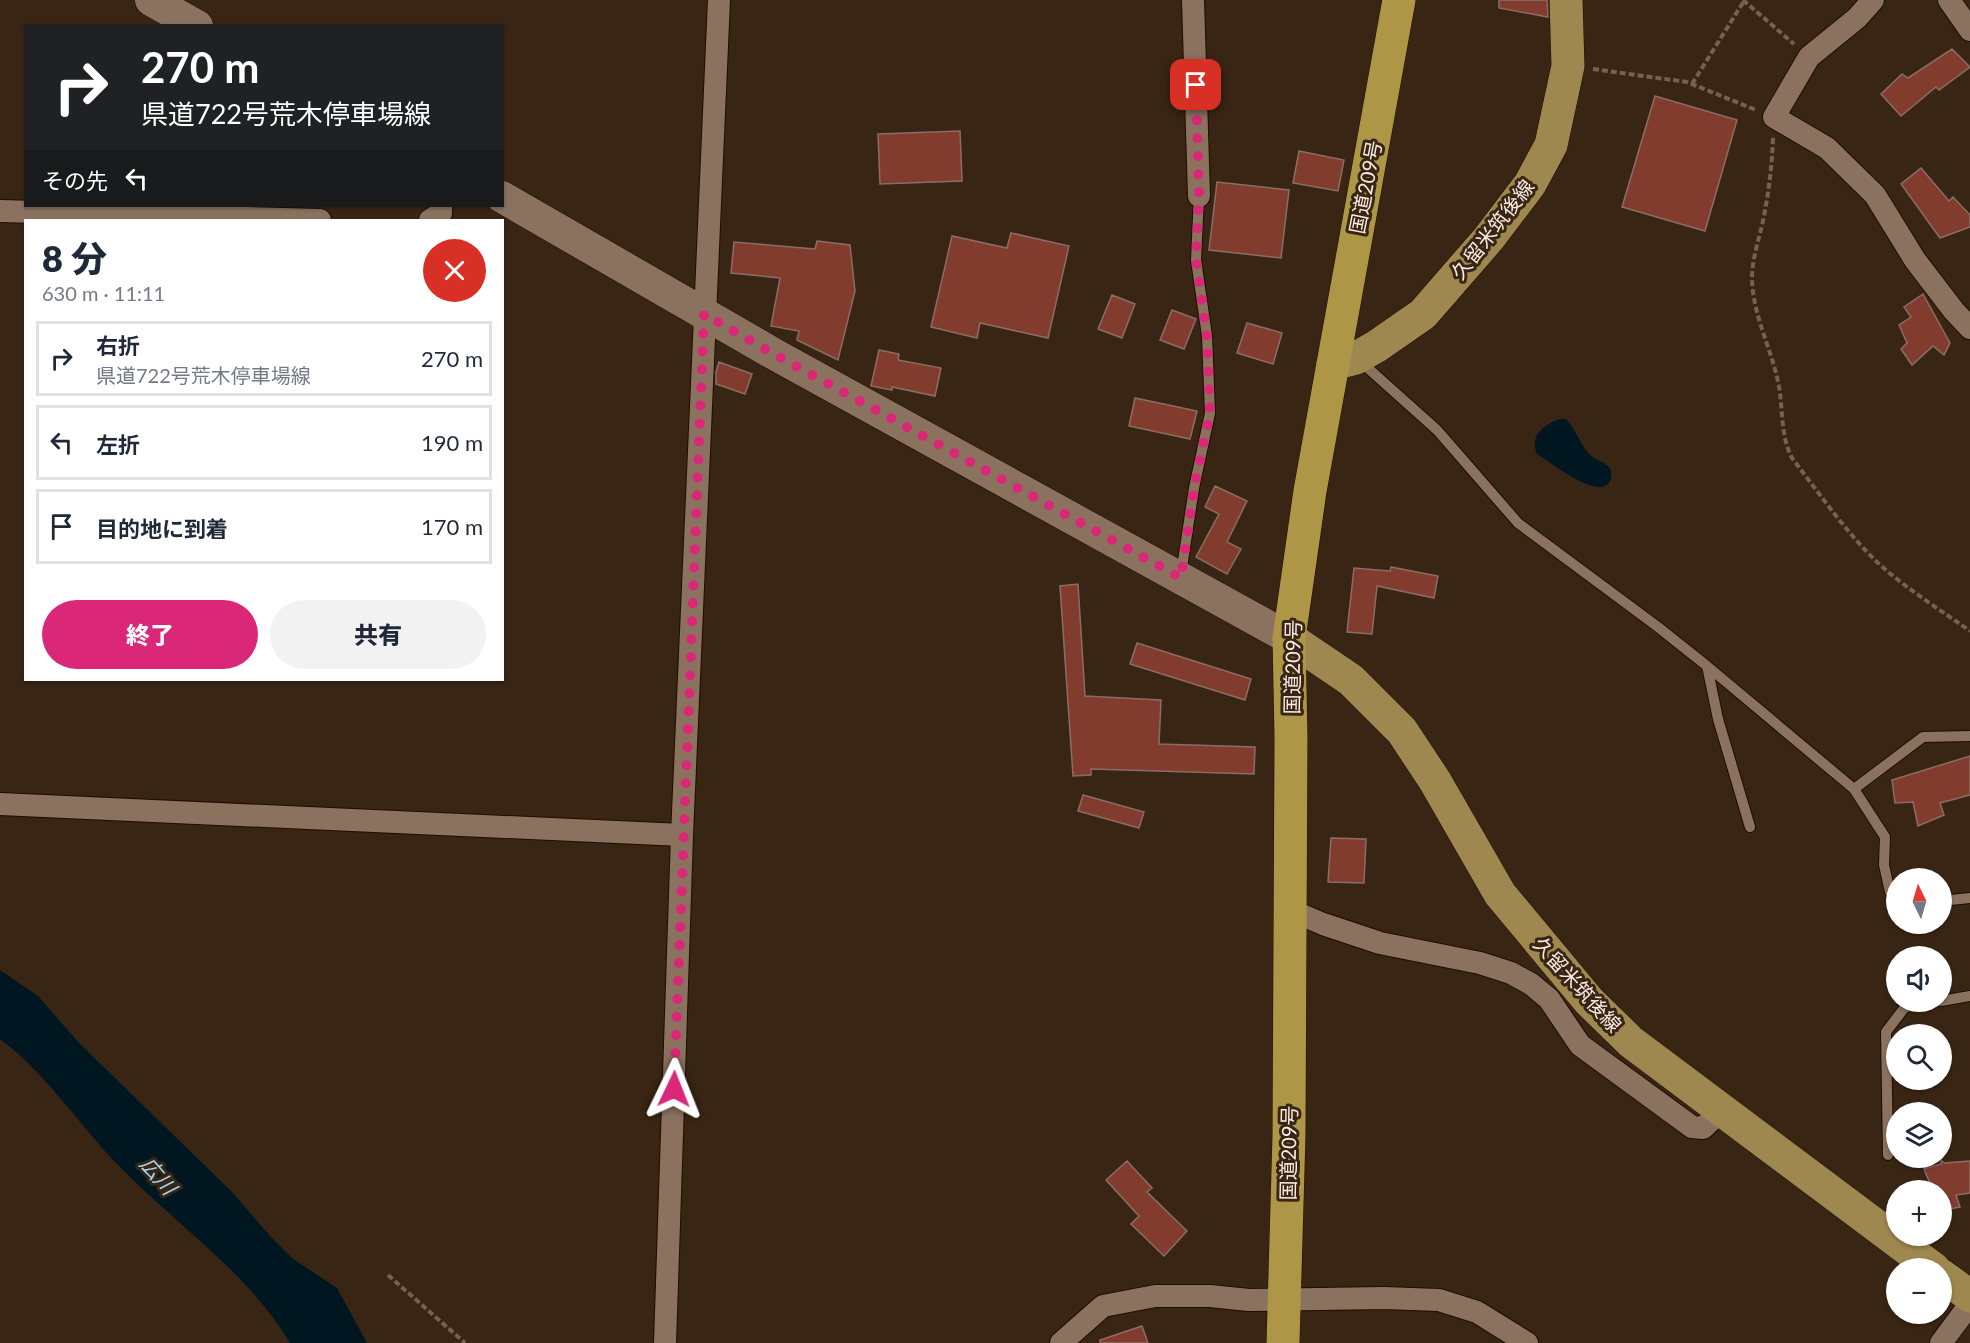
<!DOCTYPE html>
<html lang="ja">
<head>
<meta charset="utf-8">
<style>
  body { margin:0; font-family:Lato,"Noto Sans JP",sans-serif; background:#f2f2f3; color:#1f2937; height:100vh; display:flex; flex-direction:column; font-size:22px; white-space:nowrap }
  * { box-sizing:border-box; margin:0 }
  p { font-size:20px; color:#747a83 }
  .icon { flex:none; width:33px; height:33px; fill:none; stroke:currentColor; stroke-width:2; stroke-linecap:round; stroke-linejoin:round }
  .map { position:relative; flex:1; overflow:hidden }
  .drawer { position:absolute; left:24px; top:219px; width:480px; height:462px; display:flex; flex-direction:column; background:#fff; border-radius:0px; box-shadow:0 2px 4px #0004 }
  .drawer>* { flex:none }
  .banner { position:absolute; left:24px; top:24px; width:480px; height:183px; border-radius:0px; box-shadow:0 2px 4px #0004; background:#202124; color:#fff; overflow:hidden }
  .needle { width:39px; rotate:355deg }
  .tools { position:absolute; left:1886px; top:868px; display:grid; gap:12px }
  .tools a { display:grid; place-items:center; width:66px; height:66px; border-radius:50%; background:#fff; box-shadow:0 2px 4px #0004; font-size:30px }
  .pin { position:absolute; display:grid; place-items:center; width:51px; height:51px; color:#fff; margin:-26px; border-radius:12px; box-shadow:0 3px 9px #0006 }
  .me { position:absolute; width:66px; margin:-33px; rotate:2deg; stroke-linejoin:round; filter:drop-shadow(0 0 4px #0008) }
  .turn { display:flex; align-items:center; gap:21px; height:126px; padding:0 18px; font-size:27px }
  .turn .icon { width:78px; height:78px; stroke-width:2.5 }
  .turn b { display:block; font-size:42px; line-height:51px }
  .then { display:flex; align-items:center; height:57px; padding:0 18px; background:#0003; gap:12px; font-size:22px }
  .round { display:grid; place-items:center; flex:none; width:63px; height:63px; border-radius:32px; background:#f2f2f3 }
  .head { display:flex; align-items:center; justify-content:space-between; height:102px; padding:0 18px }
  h1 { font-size:36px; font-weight:800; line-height:45px }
  .cta { display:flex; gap:12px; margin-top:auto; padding:12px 18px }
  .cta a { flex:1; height:69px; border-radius:36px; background:#db2777; color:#fff; font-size:24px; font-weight:800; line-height:69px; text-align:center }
  .cta a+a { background:#f2f2f3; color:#1f2937 }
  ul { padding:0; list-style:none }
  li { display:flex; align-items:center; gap:18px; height:75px; margin:0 12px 9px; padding:0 6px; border:3px solid #e0e1e3; border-radius:0px }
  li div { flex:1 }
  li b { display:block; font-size:22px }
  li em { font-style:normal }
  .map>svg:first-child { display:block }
  .water { fill:#001722 }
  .building { fill:#823c2e; stroke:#8c6d66; stroke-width:1.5 }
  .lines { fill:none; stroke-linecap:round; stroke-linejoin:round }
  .lane-casing { stroke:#200d01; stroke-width:12 }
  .street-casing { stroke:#200d01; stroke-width:24 }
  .secondary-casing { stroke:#200d01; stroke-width:33 }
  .primary-casing { stroke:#200d01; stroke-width:34 }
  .highway-casing { stroke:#200d01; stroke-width:34 }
  .path { stroke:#736152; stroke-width:4; stroke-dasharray:6 3; stroke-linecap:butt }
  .lane { stroke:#8a725f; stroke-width:10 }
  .street { stroke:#8a725f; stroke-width:22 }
  .secondary { stroke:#8a725f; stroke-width:32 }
  .primary { stroke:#9f884f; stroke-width:33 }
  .highway { stroke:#ad9645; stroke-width:33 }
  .route { stroke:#db2777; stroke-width:10; stroke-dasharray:0 18 }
  .labels { text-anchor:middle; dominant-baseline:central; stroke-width:6; stroke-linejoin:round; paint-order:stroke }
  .street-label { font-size:20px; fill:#faece2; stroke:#392514 }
  .water-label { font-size:21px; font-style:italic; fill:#9bdbfa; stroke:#392514 }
</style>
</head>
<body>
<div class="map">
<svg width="1970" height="1343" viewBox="0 0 1970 1343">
  <rect width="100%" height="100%" fill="#392514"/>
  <path class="water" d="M1559,419H1566C1576,429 1580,444 1589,454C1594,460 1604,461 1609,467C1612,470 1612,477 1610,481C1600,502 1550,462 1537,454C1529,436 1544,425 1559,419Z
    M0,970L38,996L79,1043L232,1192L271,1237L292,1258L337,1288L367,1343H290C247,1271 176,1225 119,1166C78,1124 47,1074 0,1039Z"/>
  <path class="building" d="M1499,0H1547L1548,17L1499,8Z
    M1952,49L1970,67L1939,90L1936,87L1901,116L1881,94L1902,74L1908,78Z
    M1655,96L1737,120L1705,231L1622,207Z
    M960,131L962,181L880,184L878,134Z
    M1299,151L1344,160L1338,191L1293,183Z
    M1921,168L1949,201L1953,197L1970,215V227L1940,238L1901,184Z
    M1217,182L1289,190L1281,258L1209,250Z
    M1011,233L1069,246L1048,338L980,323L977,338L931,327L952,236L1007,248Z
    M817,241L850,245L855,291L838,360L797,340L799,331L771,326L780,278L731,273L734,242L815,249Z
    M1923,294L1950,343L1944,355L1933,346L1912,365L1901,349L1907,343L1899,325L1911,317L1904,307Z
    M1112,295L1135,304L1122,338L1098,329Z
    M1172,310L1196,319L1184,349L1160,340Z
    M1247,323L1282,333L1273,364L1237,353Z
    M879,350L899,354L898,360L941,368L935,396L892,387V390L871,386Z
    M719,362L752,374L745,394L716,384V372Z
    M1135,398L1197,411L1190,439L1129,426Z
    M1215,486L1247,501L1227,542L1241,549L1227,574L1196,557L1219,514L1205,507Z
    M1391,567L1438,576L1434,598L1377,586L1372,634L1347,632L1354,568L1390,571Z
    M1078,584L1085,696L1161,700L1159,744L1255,747L1254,774L1091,769V775L1073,776L1060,586Z
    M1137,643L1251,679L1245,700L1130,664Z
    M1970,756V795L1940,803L1944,815L1918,826L1913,802L1895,803L1892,780Z
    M1083,795L1144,812L1139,828L1078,811Z
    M1331,838L1366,839L1364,883L1328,882Z
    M1941,1160L1944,1163L1970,1161V1193L1956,1195L1960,1207L1941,1211V1191H1933L1924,1169L1941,1164Z
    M1127,1161L1152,1188L1147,1192L1187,1231L1164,1256L1131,1224L1139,1216L1106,1180Z
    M1142,1326L1148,1343H1100V1340Z"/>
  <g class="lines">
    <g class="lane-casing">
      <path id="lane" d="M1361,362L1437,430L1518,523L1658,627L1707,666L1718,719L1750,827
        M1181,574L1194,488L1210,413L1207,336L1196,260L1199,196
        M1707,666L1854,789
        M1896,894L1890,892L1884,865L1885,837L1854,789L1923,737L1970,736
        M1941,901L1970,898
        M1941,1001L1970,996
        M1888,1155L1886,1032L1905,1007L1935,1002"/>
    </g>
    <g class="street-casing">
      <path id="street" d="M1193,0L1199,196
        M1873,0L1857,18L1809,57L1774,117L1827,148L1875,195L1915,260L1954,311L1970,328
        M1949,0L1970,30
        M0,211L320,220
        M430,220L441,213V206
        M0,804L682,835
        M1288,909L1323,924L1380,943L1480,963L1511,973L1531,984L1549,999L1580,1045L1692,1127L1703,1128L1722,1110
        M665,1343L682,835L719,0
        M1061,1343L1103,1306L1155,1296H1210L1249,1300L1384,1298L1439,1300L1477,1312L1527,1343
        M1941,1343L1970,1304"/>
    </g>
    <g class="secondary-casing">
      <path id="secondary" d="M151,0L197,26
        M502,197L774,354L1289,638"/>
    </g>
    <g class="primary-casing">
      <path id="primary" d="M1333,364L1356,358L1377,346L1423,314L1489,238L1530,184L1551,145L1568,66L1566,0
        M1289,638L1351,680L1402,731L1435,781L1500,894L1589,1001L1631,1042L1934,1269
        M1941,1275L1970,1296"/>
    </g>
    <g class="highway-casing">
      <path id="highway" d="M1283,1343L1289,1135L1291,738L1289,638L1310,491L1399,0"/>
    </g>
    <path class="path" d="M1743,0L1794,44
      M1593,69L1687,82L1756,110
      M1692,84L1744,1
      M1773,138C1772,165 1769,190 1764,216C1760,237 1752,257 1752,279C1753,314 1769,344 1777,377C1784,404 1779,433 1792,458C1819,493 1845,531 1877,562C1905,588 1939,609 1970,631
      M388,1275L465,1343"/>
    <use href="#lane" class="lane"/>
    <use href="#street" class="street"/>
    <use href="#secondary" class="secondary"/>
    <use href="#primary" class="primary"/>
    <use href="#highway" class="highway"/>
  </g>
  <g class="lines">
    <path class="route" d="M674,1089L704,314L774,354L1181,578L1194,488L1210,413L1207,336L1196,260L1199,196L1196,85"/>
  </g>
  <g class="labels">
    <g class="street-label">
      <text transform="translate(1365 187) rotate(-79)">国道209号</text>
      <text transform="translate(1492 229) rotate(-52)">久留米筑後線</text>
      <text transform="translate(1292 667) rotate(-89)">国道209号</text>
      <text transform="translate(1578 984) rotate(48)">久留米筑後線</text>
      <text transform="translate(1288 1153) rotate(-89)">国道209号</text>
    </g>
    <g class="water-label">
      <text transform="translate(159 1175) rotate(49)">広川</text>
    </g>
  </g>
</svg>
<div class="tools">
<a><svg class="needle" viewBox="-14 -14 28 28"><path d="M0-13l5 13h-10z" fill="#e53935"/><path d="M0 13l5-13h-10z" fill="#747a83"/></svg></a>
<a><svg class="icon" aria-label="sound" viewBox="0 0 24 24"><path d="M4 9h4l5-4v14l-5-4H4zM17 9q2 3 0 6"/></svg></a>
<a><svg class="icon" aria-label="search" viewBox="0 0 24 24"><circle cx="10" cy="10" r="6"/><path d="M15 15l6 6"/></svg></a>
<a><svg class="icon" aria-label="layers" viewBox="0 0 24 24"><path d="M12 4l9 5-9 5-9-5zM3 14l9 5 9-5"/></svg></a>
<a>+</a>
<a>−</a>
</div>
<div class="pin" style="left:1196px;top:85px;background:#d93025"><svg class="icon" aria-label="arrive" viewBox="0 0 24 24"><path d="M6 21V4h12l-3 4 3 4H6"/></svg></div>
<svg class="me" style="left:674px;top:1089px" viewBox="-20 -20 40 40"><path d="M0-17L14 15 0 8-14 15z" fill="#db2777" stroke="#fff" stroke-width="4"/></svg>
<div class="banner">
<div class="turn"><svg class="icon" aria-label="right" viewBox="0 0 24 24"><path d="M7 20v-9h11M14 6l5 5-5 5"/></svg><div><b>270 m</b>県道722号荒木停車場線</div></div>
<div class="then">その先<svg class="icon" aria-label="left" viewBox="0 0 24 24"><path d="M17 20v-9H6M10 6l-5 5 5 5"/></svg></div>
</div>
<section class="drawer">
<div class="head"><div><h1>8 分</h1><p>630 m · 11:11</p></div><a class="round" style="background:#d93025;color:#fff"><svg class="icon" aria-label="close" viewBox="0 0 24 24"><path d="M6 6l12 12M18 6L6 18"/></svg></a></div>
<ul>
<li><svg class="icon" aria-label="right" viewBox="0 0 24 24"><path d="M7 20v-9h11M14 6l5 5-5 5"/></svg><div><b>右折</b><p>県道722号荒木停車場線</p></div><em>270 m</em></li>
<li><svg class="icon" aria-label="left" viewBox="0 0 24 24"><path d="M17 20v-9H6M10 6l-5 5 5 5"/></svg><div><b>左折</b></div><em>190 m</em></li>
<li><svg class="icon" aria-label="arrive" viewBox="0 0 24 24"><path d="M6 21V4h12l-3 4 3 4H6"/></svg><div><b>目的地に到着</b></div><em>170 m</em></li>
</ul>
<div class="cta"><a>終了</a><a>共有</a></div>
</section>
</div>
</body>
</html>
